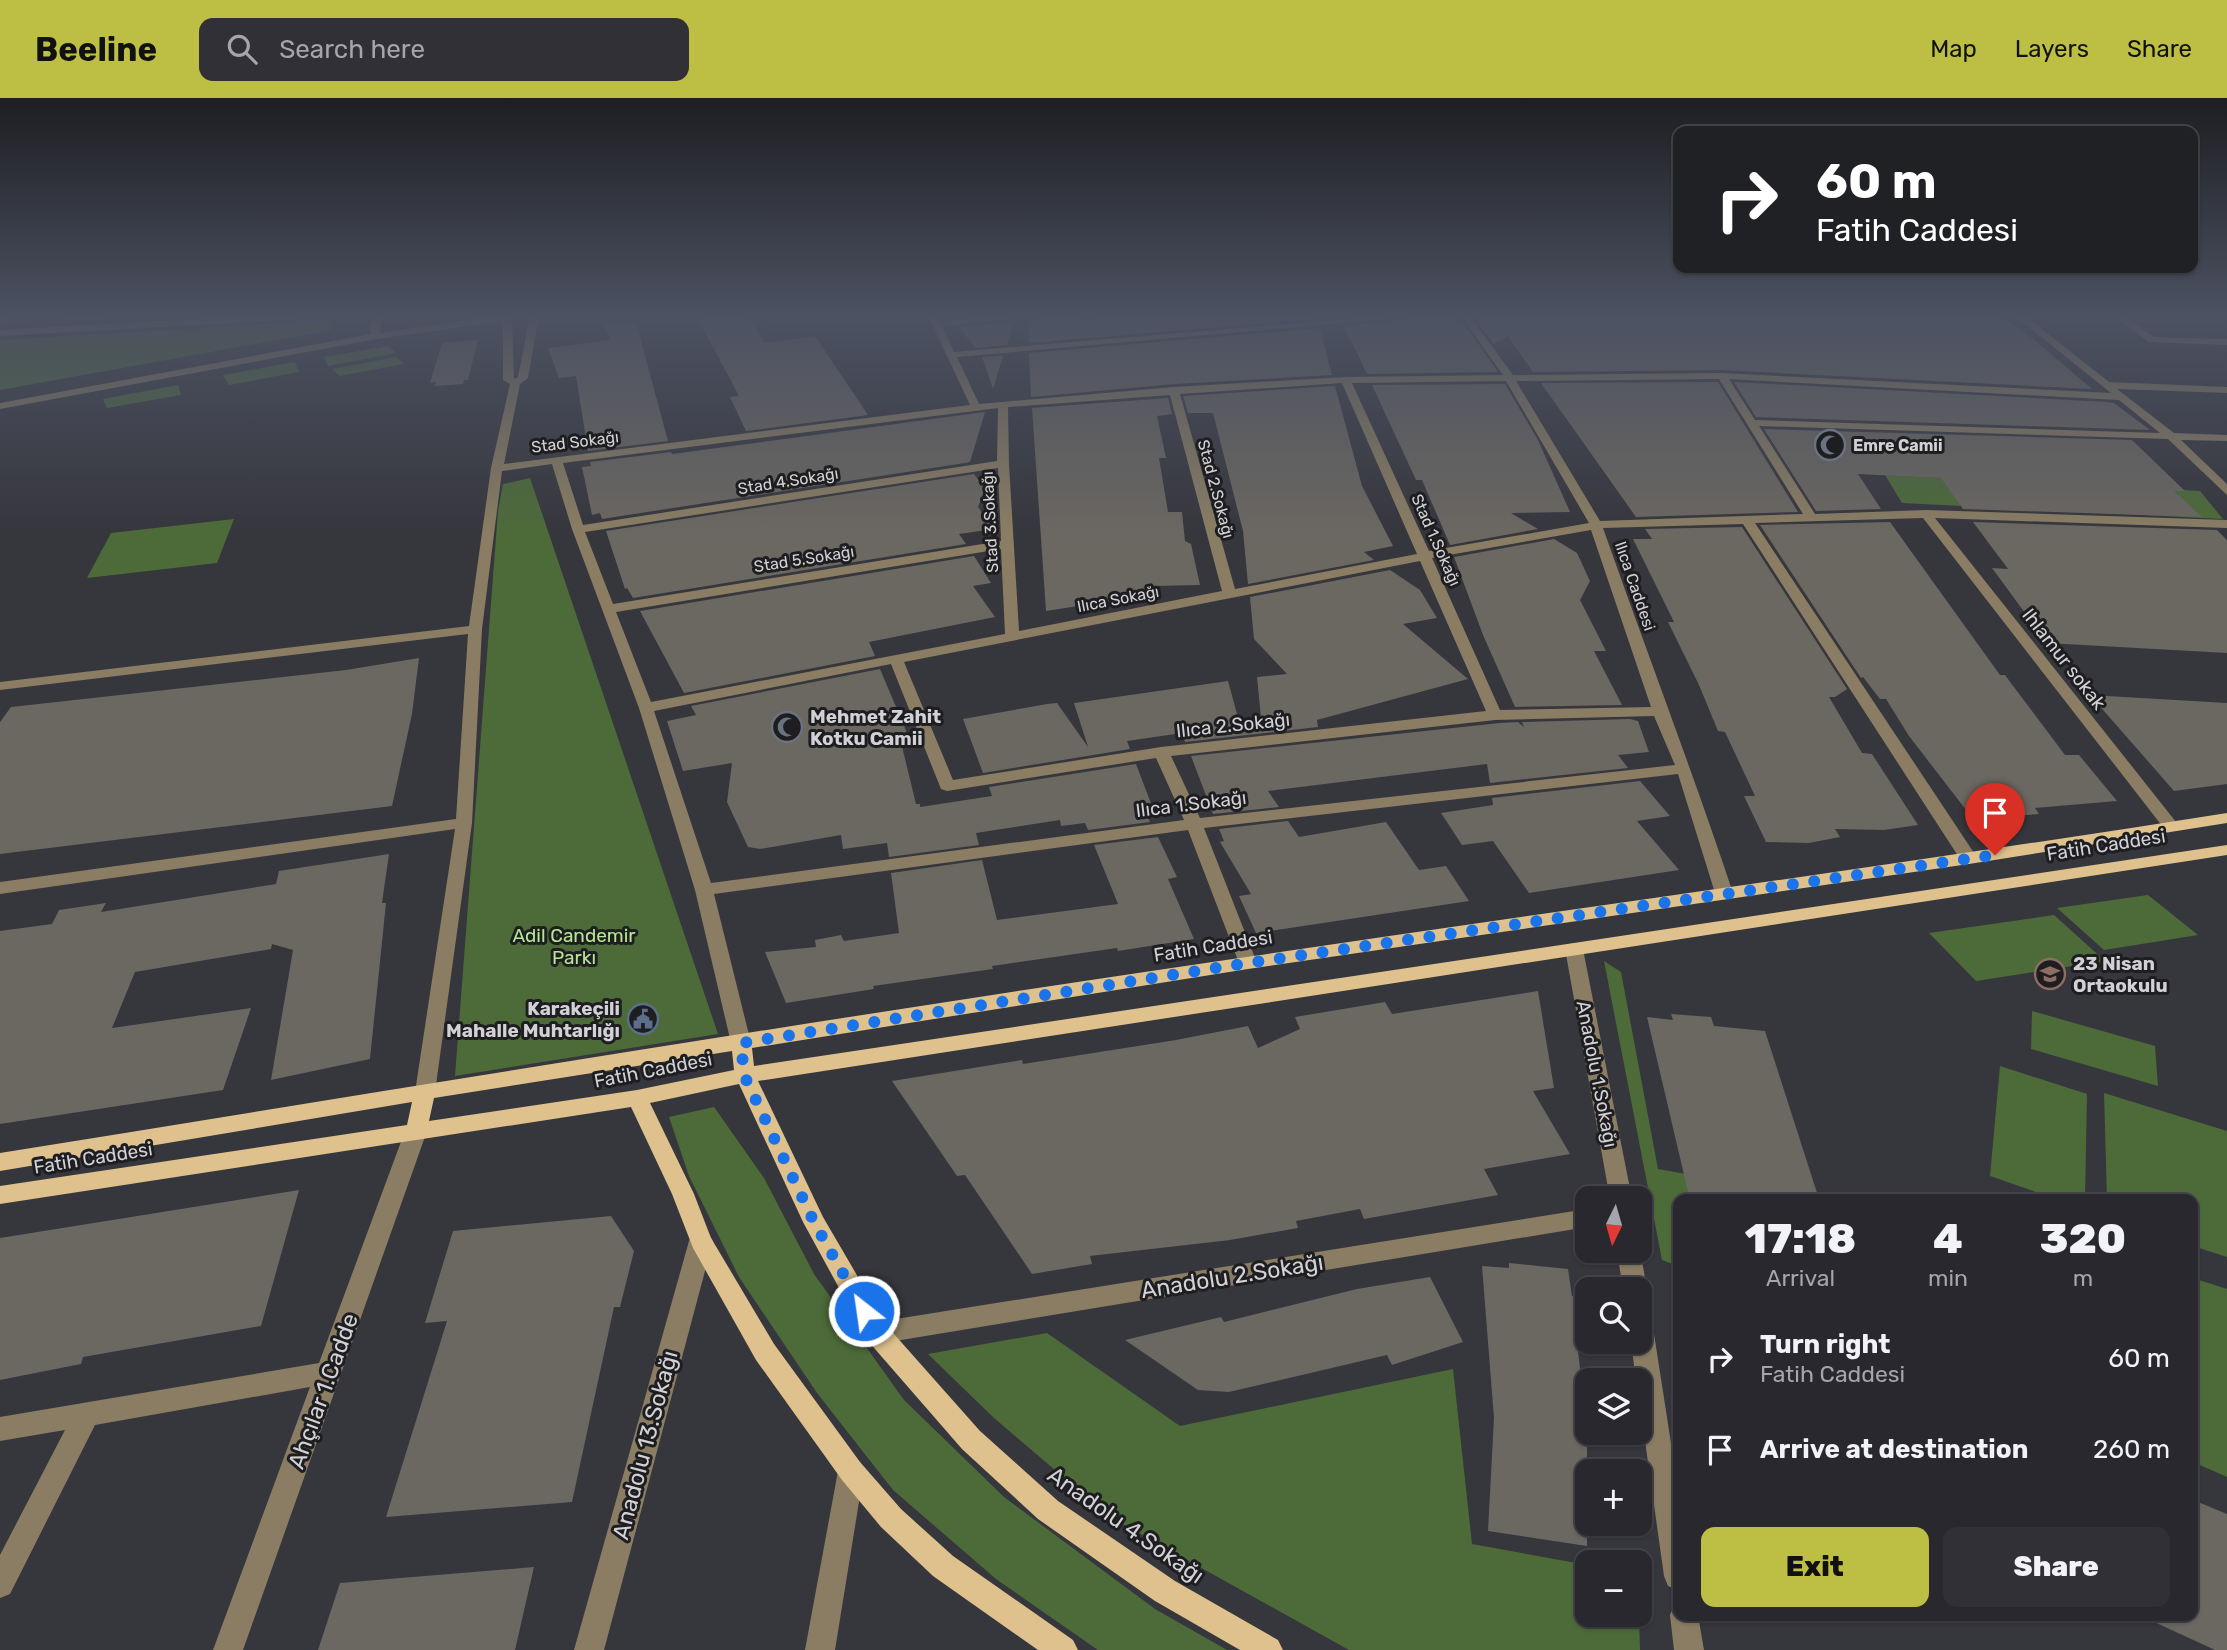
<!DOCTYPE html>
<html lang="en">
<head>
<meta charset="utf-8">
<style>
  body { margin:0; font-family:Rubik,sans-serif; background:#303036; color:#f1f3f6; height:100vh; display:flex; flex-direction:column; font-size:26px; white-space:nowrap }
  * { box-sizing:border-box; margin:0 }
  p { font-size:23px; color:#a5a6aa }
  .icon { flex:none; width:38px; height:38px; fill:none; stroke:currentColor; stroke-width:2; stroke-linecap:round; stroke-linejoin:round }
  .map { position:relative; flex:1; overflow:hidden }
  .panel { position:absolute; left:1673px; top:1096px; width:525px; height:427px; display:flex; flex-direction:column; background:#28282e; border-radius:14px; box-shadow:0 2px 5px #0004,0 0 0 2px #44444a }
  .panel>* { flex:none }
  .guide { position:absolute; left:1673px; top:28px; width:525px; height:147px; border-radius:14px; box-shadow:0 2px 5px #0004,0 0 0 2px #44444a; background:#202124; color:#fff; overflow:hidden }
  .needle { width:46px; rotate:185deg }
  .fabs { position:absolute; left:1575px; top:1088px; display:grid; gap:14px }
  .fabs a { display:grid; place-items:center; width:77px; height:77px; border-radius:14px; background:#28282e; box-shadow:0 2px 5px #0004,0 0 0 2px #44444a; font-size:35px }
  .pin { position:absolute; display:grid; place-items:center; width:60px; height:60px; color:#fff; margin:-72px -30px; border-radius:50% 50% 50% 0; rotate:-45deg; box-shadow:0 0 7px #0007 }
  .pin .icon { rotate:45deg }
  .me { position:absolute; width:77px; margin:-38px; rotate:330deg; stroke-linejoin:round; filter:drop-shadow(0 0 5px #0008) }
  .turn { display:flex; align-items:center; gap:24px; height:147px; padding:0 28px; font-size:32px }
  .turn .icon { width:91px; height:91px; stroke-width:2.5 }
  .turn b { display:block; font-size:49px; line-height:60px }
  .eta { display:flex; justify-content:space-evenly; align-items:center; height:119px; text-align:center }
  .eta b { font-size:42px; font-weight:800; line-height:49px }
  .action { display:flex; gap:14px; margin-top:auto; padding:14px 28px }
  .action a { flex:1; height:80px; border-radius:14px; background:#bcbf44; color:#111; font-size:28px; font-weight:800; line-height:80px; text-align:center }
  .action a+a { background:#303036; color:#f1f3f6 }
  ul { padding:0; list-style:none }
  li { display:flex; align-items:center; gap:21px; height:91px; padding:0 28px }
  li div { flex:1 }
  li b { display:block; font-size:26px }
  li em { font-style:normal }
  header { display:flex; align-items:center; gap:42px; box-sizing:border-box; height:98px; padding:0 35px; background:#bcbf44; color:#111 }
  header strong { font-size:33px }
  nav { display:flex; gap:38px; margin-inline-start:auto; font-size:24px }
  .search { width:490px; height:63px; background:#303036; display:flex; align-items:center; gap:18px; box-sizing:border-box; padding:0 24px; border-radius:14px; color:#a5a6aa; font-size:26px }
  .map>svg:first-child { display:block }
  .green { fill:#4d6b39 }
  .building { fill:#6b6761 }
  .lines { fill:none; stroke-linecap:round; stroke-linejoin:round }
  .minor { fill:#8a7d63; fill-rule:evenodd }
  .major { fill:#dec18c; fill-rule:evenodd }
  .route { stroke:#1a73e8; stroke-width:12; stroke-dasharray:0 21.6 }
  .labels { text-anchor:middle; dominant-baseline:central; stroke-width:6; stroke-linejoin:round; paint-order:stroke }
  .far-street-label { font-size:16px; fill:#d2d2d6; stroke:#1e1e21 }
  .far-poi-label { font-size:16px; font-weight:bold; fill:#d2d2d6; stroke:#1e1e21; text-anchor:start }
  .street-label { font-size:19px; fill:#d2d2d6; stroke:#1e1e21 }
  .poi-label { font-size:19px; font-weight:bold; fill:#d2d2d6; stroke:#1e1e21; text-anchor:start }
  .park-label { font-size:19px; fill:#b5e795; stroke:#1e1e21 }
  .near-street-label { font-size:23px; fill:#d2d2d6; stroke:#1e1e21 }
</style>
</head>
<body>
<header>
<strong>Beeline</strong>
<div class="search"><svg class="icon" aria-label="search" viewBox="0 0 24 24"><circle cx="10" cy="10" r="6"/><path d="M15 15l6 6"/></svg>Search here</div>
<nav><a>Map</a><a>Layers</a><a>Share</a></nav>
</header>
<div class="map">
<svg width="2227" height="1552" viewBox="0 0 2227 1552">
  <rect width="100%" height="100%" fill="#36363d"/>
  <path class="green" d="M332,222V232L0,292V242Z
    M389,248L396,255L328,268L324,259Z
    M396,259L404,266L339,278L333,271Z
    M295,264L299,274L229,287L223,277Z
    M178,287L181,297L107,310L103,301Z
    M1885,377L2200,393L2223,421L1902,405Z
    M530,380L718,936L455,978L498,413L503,386Z
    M234,421L217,465L87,480L111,435Z
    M2148,797L2198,837L2104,852L2057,810Z
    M2054,817L2105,863L1976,883L1929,835Z
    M1604,863L1621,874L1658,1071L1725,1083L1730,1101H1678V1168L1662,1162Z
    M2032,913L2155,948L2158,988L2031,951Z
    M2000,968L2087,996L2085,1101H2056L1990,1078Z
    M2104,995L2227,1033V1159L2193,1148V1101H2107Z
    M714,1009L764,1080L814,1176L904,1302L1004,1399L1155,1511L1227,1552H1098L996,1481L893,1392L817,1295L739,1179L689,1078L669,1019Z
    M2193,1180L2227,1191V1379L2193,1364Z
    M1047,1235L1180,1328L1453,1271L1472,1446L1587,1467V1517H1639L1640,1552H1349L1110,1419L994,1320L928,1256Z"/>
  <path class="building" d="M696,217H747L765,245L815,238L868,317L746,333L730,299L739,298Z
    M1053,217H1084V221L1126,217H1316L1317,221L1029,245L1028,222Z
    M1436,217H1458L1498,274L1367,276L1344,228Z
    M1472,217H2000L2033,241L2092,291L1722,272L1533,274L1508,238L1494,246L1496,249Z
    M1014,223L1007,247L975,250L959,229Z
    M636,224L668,343L588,353L576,278L559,280L548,250L610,242L605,227Z
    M1320,230L1332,277L1174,286L1031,299L1029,255Z
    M478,242L468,282H464L463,286L435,288L436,284L430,285L442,245Z
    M1003,258L993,291L982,259Z
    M1718,284L1798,414L1636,419L1541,285Z
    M1734,284L2107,304L2114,305L2150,332L1756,319Z
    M1505,286L1538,342L1570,414L1511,415L1538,431L1450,447L1422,382H1416L1372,287Z
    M1335,288L1362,388L1393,448L1364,454L1374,462L1248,486L1243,433L1213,315H1188L1183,298Z
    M1168,300L1172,316L1157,318L1166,360H1159L1168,414H1182L1185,443L1191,446L1200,487L1154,488L1155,494L1109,495L1110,503L1046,513L1032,310Z
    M985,314L970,364L965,365L602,421L600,415L592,417L582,369L591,368L590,364L671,354L672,356Z
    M1764,331L2132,342L2185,393H2174L2202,419L1963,411L1941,380L1858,376L1881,411L1816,413Z
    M974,376L985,391L978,409L994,431L959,436L966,446L633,500L627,490L625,491L606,433Z
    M1890,424L2000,577H2005L2065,657H2079L2117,703L2035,710L2039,716L1973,721L1909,638L1886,601H1880L1863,579L1861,580L1760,427Z
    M1973,424L2217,432L2227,442V555L2047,545L1992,470L2008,471Z
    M1742,429L1847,591L1835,599H1829L1862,655L1872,656L1918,727L1884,732L1835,731L1840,739L1809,745L1766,744L1744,698H1755L1725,634L1718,633L1699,587L1668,524H1674L1633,441H1652L1645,431Z
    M1554,441L1577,455L1590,483L1580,502L1606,553H1594L1622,607L1515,609L1483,537L1454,459Z
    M974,458L991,485L973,488L995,519L869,544L875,558L684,595L640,513Z
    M1390,472L1420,492L1437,520L1403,526L1468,581L1317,622L1318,629L1185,644L1182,635L1127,643L1130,651L983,675L963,621L1047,606L1057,605L1088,649L1074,605L1228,583L1242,634L1262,630L1257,579L1287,576L1254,541L1250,499Z
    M419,560L412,616L392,708L0,756V624L11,609L346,572Z
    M880,571L907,635L899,636L916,706H920V709L992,698L989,689L1136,666L1155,716L1147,717L1150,724L1088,732L1085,725L1061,728L1060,722L976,735L979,747L889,759L887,745L843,751L841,737L760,751L748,749L727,704L732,665L683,673L667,623L696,617L691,608Z
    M2090,597L2227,605V686L2174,693Z
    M1630,621L1638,623L1649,654L1618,657L1628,670L1490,685L1487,666L1268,693L1279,709L1213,716L1191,658L1500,625L1518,624L1524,629L1522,624Z
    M1640,683L1670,718L1637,723L1679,772L1529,795L1493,743L1462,747L1441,715L1493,707L1492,700Z
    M1288,723L1299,739L1386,724L1419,772L1446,768L1469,803L1256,835L1239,798L1251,796L1220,744L1224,743L1219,731Z
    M1158,739L1177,779L1168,781L1194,841L1118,853L1117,850L992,868L993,871L873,888L874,891L786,905L765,854L816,849L815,842L841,837L844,843L899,835L891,775L982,762L997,822L1118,806L1094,747Z
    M389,756L382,805H386L370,961L271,982L293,852L272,846L271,851L135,874L112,930L251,910L223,992L0,1026V833L52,826L59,812L106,805L101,814L276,786L279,773Z
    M1538,893L1554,990L1533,993L1570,1056L1484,1071L1498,1097L1364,1121L1360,1111L1296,1123L1298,1130L1230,1142L1090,1158L1092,1166L1032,1176L965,1077L957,1078L892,983L1022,962L1023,966L1176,942L1248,928L1258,950L1300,931L1295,919L1385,904L1392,916Z
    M1671,916L1711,919L1714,928L1765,933L1819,1101L1689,1098L1647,919L1673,922Z
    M299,1092L261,1228L83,1259L81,1266L0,1282V1140Z
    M611,1118L634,1153L620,1209H614L572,1404L386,1419L447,1223L425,1225L453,1133Z
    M1509,1165L1568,1171L1572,1198L1579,1199L1585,1244L1577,1243L1587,1335H1590L1591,1341H1587V1448L1488,1433L1494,1320L1482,1168L1509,1170Z
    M1430,1179L1463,1244L1392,1267L1387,1257L1229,1294L1198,1292L1125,1242L1221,1219L1224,1224L1357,1191Z
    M2193,1402L2227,1416V1552H2215L2139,1517H2193Z
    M534,1469L515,1552H318L340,1485Z"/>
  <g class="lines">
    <path class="minor" d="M2,217H103L105,219L100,222L10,220L0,226Z
      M267,217H325L321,220L0,238V232Z
      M374,217H383L380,235L502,217H530L512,222L514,281L518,279L530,217H539L528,280L520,286L504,366L970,307L928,217H937L939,223L1010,217H1051L942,228L954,254L1394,217H1434L957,259L979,306L1174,289L1346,279L1503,277L1460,217H1469L1513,277L1722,275L2111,295L2014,217H2024L2109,284L2227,289V295L2117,291L2174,335L2227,337V343L2181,342L2227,386V397L2168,341L1759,328L1815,416L1926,412L2227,422V430L1935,420L2180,729L2178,733H2166L1923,420L1755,425L1978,761L1969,766L1960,761L1743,426L1603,430C1646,552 1692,672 1733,795L1730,799H1718L1715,795L1678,676L1204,730L1257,865L1255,870H1241L1239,865L1188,732L714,796L751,945L748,950L741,952L734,950L731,945L695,792L639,610L572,431L552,366L502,373L482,531L472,725L435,994L432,999L425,1002L418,999L415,994L455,731L0,796V784L456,721L468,536L0,592V584L469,528L491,370L510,286L503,282V223L377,241L0,311V305L371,236L369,232ZM1719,281L1803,416L1600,423L1516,283ZM1729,281L2119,302L2160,335L1755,322ZM1506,283L1589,425L1429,453L1352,285ZM1342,285L1417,456L1235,491L1180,296ZM1170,297L1222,493L1019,533L1009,366L1008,309ZM998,310L997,363L583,427L563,365ZM998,370L1001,443L613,506L585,434ZM1591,432L1651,609L1500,612L1432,460ZM1001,451L1005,536L651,604L616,514ZM1420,463L1486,613L1161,649L953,682L904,564ZM891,566L941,691L947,693L1156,660L1184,722L711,785L654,613ZM1654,618L1675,667L1200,720L1171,658L1495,622Z
      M2112,217H2122L2154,239L2227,241V247L2149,244Z
      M1574,845L1581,847L1583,851L1632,1101H1610L1565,851L1567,847Z
      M416,1025L424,1027L427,1033L243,1552H213L310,1289L95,1327L10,1496L0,1500V1457L65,1332L0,1343V1319L319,1265L405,1033L408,1027Z
      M1587,1111V1129L877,1246L868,1243L865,1235L868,1227L877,1224Z
      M701,1133L709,1136L713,1143L604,1552H574L689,1143L693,1136Z
      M1640,1151L1647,1192L1640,1200V1192H1623L1617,1153Z
      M1640,1213L1649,1216L1652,1223L1678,1390V1492L1668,1488L1664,1478L1640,1307V1283H1636L1631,1244H1640Z
      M851,1360L860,1364L864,1373L835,1552H805L838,1373L842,1364Z
      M1678,1505V1517H1698L1704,1552H1674L1670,1517L1674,1507Z"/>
    <path class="major" d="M2227,715V725L1969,766L1248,871L752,950L754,968L2227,747V757L758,983L823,1119L886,1227L980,1333L1058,1403L1175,1483L1278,1542L1283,1552H1240L1155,1503L1038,1421L962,1351L868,1243L803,1124L739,986L650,1005L694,1096L711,1140L774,1246L860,1364L901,1411L953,1458L1073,1542L1078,1552H1038L933,1478L881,1429L842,1382L756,1262L693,1150L672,1096L631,1009L0,1106V1088L407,1027L412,1004L0,1073V1055C417,988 834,919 1253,858C1577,810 1903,766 2227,715ZM732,953L734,972L637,992L429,1023L434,1000Z"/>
  </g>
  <linearGradient id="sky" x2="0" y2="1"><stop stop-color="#1e1e22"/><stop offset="0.5" stop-color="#4c5262"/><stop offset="1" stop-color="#4c5262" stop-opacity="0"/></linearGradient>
  <rect width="2227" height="435" fill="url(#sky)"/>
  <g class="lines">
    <path class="route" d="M864,1213L814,1124L744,977L741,945L1248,865L1995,757"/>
  </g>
  <defs>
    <g id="mosque-ring" transform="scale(1.575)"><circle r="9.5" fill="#1e1e21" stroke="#6b7280" stroke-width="1.5"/><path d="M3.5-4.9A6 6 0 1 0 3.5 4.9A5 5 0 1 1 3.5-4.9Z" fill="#6b7280"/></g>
    <g id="school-ring" transform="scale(1.575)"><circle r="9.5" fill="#1e1e21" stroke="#8d6e63" stroke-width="1.5"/><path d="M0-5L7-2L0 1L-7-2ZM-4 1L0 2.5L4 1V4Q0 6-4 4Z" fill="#8d6e63"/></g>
    <g id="civic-ring" transform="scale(1.575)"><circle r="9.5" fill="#1e1e21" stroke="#5c6f8a" stroke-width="1.5"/><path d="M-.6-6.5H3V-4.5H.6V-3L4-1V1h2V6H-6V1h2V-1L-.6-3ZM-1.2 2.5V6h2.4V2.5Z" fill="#5c6f8a"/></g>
  </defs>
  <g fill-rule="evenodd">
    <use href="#mosque-ring" x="1830" y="347"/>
    <use href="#mosque-ring" x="787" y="629"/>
    <use href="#school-ring" x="2050" y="876"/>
    <use href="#civic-ring" x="643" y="921"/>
  </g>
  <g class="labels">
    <g class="far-street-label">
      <text transform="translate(575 344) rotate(-7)">Stad Sokağı</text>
      <text transform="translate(788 383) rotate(-9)">Stad 4.Sokağı</text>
      <text transform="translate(1216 391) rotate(75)">Stad 2.Sokağı</text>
      <text transform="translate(990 424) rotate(-93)">Stad 3.Sokağı</text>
      <text transform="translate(1436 442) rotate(66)">Stad 1.Sokağı</text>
      <text transform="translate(804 461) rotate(-9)">Stad 5.Sokağı</text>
      <text transform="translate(1635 488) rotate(71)">Ilıca Caddesi</text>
      <text transform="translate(1118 501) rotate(-11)">Ilıca Sokağı</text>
    </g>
    <g class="far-poi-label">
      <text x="1853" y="347">Emre Camii</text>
    </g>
    <g class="street-label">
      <text transform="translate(2064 561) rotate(52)">Ihlamur sokak</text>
      <text transform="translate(1233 627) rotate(-6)">Ilıca 2.Sokağı</text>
      <text transform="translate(1191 706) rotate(-7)">Ilıca 1.Sokağı</text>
      <text transform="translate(2106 747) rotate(-9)">Fatih Caddesi</text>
      <text transform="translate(1213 848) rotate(-9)">Fatih Caddesi</text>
      <text transform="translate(653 972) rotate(-11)">Fatih Caddesi</text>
      <text transform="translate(1597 976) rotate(79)">Anadolu 1.Sokağı</text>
      <text transform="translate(93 1060) rotate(-9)">Fatih Caddesi</text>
    </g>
    <g class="poi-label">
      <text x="810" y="618">Mehmet Zahit<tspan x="810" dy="22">Kotku Camii</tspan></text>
      <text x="2073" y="865">23 Nisan<tspan x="2073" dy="22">Ortaokulu</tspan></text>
      <text x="620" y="910" text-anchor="end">Karakeçili<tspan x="620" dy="22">Mahalle Muhtarlığı</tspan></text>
    </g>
    <g class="park-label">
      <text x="574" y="837">Adil Candemir<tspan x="574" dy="22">Parkı</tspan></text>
    </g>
    <g class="near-street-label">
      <text transform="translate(1232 1178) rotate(-9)">Anadolu 2.Sokağı</text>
      <text transform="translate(323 1293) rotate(-70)">Ahçılar 1.Cadde</text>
      <text transform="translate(645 1347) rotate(-75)">Anadolu 13.Sokağı</text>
      <text transform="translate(1126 1427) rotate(35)">Anadolu 4.Sokağı</text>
    </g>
  </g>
</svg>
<div class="fabs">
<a><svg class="needle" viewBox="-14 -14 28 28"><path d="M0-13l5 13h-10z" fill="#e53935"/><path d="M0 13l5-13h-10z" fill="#a5a6aa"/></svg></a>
<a><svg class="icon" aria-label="search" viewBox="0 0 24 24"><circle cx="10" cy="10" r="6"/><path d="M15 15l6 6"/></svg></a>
<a><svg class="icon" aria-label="layers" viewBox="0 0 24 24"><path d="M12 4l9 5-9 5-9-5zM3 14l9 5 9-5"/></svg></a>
<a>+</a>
<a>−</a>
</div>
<div class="pin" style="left:1995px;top:757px;background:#d93025"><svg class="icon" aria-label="arrive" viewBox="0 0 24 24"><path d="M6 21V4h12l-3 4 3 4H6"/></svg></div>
<svg class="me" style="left:864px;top:1213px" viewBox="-20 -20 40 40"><circle r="17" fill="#1a73e8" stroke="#fff" stroke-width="3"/><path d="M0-11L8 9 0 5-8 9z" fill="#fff"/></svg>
<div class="guide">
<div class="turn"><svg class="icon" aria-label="right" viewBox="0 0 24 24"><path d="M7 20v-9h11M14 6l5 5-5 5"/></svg><div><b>60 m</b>Fatih Caddesi</div></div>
</div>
<section class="panel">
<div class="eta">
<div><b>17:18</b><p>Arrival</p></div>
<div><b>4</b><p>min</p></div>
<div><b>320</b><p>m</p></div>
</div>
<ul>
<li><svg class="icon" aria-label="right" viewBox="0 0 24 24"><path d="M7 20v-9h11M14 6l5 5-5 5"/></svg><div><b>Turn right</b><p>Fatih Caddesi</p></div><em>60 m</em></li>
<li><svg class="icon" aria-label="arrive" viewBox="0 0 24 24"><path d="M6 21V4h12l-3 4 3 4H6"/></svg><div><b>Arrive at destination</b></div><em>260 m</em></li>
</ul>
<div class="action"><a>Exit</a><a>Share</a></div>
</section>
</div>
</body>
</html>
